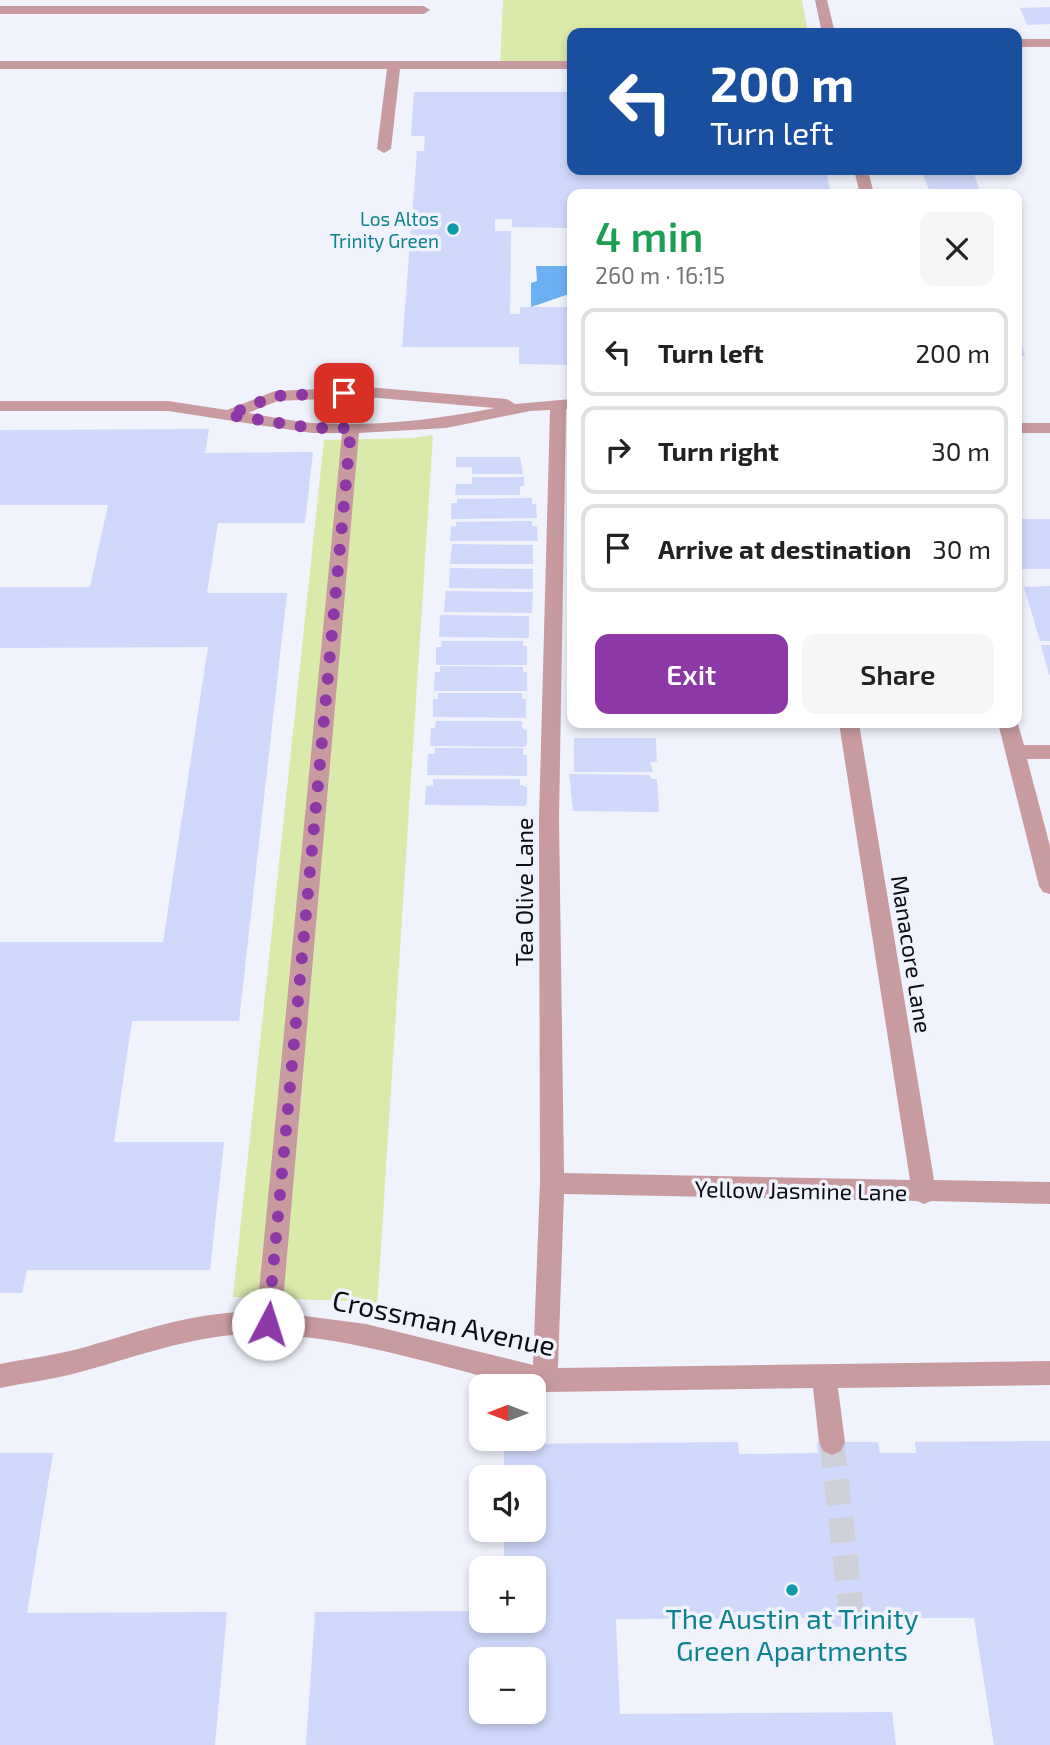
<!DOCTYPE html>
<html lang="en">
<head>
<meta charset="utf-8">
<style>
  body { margin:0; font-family:"Exo 2",sans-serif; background:#f6f6f6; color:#222; height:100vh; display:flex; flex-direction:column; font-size:26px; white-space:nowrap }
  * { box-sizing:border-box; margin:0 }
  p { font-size:23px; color:#767676 }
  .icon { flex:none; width:38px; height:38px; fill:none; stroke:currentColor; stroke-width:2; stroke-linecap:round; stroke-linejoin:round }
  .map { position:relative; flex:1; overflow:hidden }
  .side { position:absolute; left:567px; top:189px; width:455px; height:539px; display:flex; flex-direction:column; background:#fff; border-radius:14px; box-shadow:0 4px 10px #0003 }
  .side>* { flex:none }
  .banner { position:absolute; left:567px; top:28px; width:455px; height:147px; border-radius:14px; box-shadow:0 4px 10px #0003; background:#1a4fa0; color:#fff; overflow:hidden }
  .needle { width:46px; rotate:270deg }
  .fabs { position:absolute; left:469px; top:1374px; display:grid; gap:14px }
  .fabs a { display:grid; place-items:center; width:77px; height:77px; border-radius:14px; background:#fff; box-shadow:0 4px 10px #0003; font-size:35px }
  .pin { position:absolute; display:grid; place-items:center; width:60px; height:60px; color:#fff; margin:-30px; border-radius:14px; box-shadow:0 4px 10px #0006 }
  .me { position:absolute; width:77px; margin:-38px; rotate:5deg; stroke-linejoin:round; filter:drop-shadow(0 0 5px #0008) }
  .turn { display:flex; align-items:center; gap:24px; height:147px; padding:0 28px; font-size:32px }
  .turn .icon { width:91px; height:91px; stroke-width:2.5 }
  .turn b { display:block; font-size:49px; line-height:60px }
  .round { display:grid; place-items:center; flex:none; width:74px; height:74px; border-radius:14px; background:#f6f6f6 }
  .headline { display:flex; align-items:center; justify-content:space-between; height:119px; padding:0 28px }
  h1 { font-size:42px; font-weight:600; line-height:52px; color:#1e9e55 }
  .primary-button { display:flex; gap:14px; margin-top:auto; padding:14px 28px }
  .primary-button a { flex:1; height:80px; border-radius:14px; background:#8c39a7; color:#fff; font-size:28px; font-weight:600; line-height:80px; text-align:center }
  .primary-button a+a { background:#f6f6f6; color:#222 }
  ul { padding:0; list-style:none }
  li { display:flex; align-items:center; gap:21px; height:88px; margin:0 14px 10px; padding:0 14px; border:4px solid #e0e0e0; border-radius:14px }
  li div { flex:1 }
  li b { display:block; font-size:26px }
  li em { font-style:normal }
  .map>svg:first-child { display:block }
  .green { fill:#d9eaaa }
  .water { fill:#6bb0f3 }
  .building { fill:#d0d9fb; fill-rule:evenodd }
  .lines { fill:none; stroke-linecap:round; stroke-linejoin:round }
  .minor-tunnel { stroke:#ced0d9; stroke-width:25; stroke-dasharray:25 13; stroke-linecap:butt }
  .minor { fill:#c89ba0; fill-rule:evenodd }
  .route { stroke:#8c39a7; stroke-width:12; stroke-dasharray:0 21.6 }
  .culture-dot { fill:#0f9aa8; stroke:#f0f2fc; stroke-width:2.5 }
  .labels { text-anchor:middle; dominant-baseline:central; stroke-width:7; stroke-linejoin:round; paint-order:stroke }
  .far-culture-label { font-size:19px; fill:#0d838f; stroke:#f0f2fc; text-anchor:end }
  .street-label { font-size:23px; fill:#0d0e11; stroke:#f0f2fc }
  .near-street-label { font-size:28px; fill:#0d0e11; stroke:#f0f2fc }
  .near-culture-label { font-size:28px; fill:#0d838f; stroke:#f0f2fc }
</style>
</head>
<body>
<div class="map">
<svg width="1050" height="1745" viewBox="0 0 1050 1745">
  <rect width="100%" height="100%" fill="#f0f2fc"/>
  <path class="green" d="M503,0H802L808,33H572V66H500Z
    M433,435L377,1308L350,1301L233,1297L324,440L412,438Z"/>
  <path class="water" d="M536,266H572V293L531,307V283L537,281Z"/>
  <path class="building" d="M1050,7V24L1027,25L1020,8Z
    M414,92H572V170H826L831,194H572V228L512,227V219H495V231H511L510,314H520V307H572V365L519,364V347H402L417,151H424L425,136H411Z
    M922,173H974L980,192H930Z
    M1017,335H1019L1025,356H1017Z
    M209,429L205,453L313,452L305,523H218L207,593H287L239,1021H132L114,1142H224L210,1270H27L22,1293H0V942H163L208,647L0,648V587H90L108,505H0V430Z
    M456,457H520L523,474H472V467H456Z
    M472,477H524V486H520V495H455L456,484H472Z
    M532,498V504H536L537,518L451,519V503H457V499Z
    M1017,519H1050V569H1020L1017,558Z
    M532,521V526H537L538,541H450L451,526H456V522Z
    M452,544L533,545V564H450Z
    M450,568L533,569V589L449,588Z
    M1050,586V641H1040L1024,587Z
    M446,591L533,592L532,613L444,612Z
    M440,615L529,616V638L439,637Z
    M442,641H523V646H527V665H436V647H441Z
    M1041,645H1050V674L1049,675Z
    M440,666L523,667V672H527V691H434L435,672H440Z
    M438,693H522V699H526V718L433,717V699H438Z
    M436,721H522V728L527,730V744L525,747L430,746L431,728H435Z
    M574,738H656L657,762H650L653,772H574Z
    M435,748H523V755H527V776L427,775L428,754H435Z
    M569,774L649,775L652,779H657L659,812L573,811Z
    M433,779H520V785L527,787V803L525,806L425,805L426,786H433Z
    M1050,1441V1745H994L974,1618H899L900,1626L832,1627L831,1618L616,1619L620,1714L892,1712L896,1745H306L315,1612L481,1611V1620H534V1568H504V1530H534V1477H504V1444L738,1442L739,1454L818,1453L817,1442H878L880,1453H916L915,1442ZM481,1659H534V1712H481Z
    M0,1453H53L27,1613L227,1612L215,1745H0Z"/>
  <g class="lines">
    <path class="minor-tunnel" d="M832,1442L853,1627"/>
    <path class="minor" d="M815,0H827L835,33H822Z
      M0,6H424L430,10L424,14H0Z
      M1017,39H1050V47H1017Z
      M0,61H572V69H400L391,149L384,153L377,149L387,69H0Z
      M854,170H868L874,194H860Z
      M367,387L507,399L515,404L572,399V409H566L559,819L564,1173L910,1180L839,723H859L934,1180L1050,1182V1204L931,1201L924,1204L917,1201L564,1194L558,1368L1050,1361V1385L838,1388L845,1442L841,1451L832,1455L823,1451L819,1442L813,1388L545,1392L534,1389V1386H520C436,1365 320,1327 233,1335C178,1340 126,1360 73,1374C49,1380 24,1383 0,1388V1364C24,1359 50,1356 74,1350C133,1334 194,1310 257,1312L342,433H312L168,411H0V401H168L227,410L275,391ZM367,397L495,408C435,420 373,427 312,423C291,421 269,416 248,413L278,401ZM550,410L539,819L540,1183L533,1365L366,1324L282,1313L359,433L446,428L530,411Z
      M1017,423H1050V433H1017Z
      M1017,721L1024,745H1050V759H1027L1050,846V894L1043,892L1039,886L998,723Z"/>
  </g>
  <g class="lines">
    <path class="route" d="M268,1324L351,428H312L228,415L275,396L344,393"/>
  </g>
  <g class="culture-dot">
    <circle cx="453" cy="229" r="7"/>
    <circle cx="792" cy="1590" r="7"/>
  </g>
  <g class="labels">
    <g class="far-culture-label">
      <text x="439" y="218">Los Altos<tspan x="439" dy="22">Trinity Green</tspan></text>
    </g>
    <g class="street-label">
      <text transform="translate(524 892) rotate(-90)">Tea Olive Lane</text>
      <text transform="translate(912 954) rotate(81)">Manacore Lane</text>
      <text transform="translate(801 1190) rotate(1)">Yellow Jasmine Lane</text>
    </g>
    <g class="near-street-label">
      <text transform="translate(444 1322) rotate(12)">Crossman Avenue</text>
    </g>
    <g class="near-culture-label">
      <text x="792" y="1618">The Austin at Trinity<tspan x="792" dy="32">Green Apartments</tspan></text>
    </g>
  </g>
</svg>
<div class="fabs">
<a><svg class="needle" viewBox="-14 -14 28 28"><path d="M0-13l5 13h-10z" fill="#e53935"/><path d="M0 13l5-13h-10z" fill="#767676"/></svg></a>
<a><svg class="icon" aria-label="sound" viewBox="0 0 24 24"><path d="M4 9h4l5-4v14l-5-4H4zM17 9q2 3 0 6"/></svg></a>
<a>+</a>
<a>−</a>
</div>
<div class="pin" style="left:344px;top:393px;background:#d93025"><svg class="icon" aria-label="arrive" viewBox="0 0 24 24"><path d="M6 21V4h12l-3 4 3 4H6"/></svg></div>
<svg class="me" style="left:268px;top:1324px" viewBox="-20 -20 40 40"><circle r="19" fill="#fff"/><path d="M0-13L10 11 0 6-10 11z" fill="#8c39a7"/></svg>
<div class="banner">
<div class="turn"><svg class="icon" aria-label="left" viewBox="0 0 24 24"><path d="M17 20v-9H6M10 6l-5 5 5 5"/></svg><div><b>200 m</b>Turn left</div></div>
</div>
<section class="side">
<div class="headline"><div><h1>4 min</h1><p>260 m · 16:15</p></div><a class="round"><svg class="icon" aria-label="close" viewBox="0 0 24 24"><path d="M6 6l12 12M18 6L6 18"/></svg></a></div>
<ul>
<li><svg class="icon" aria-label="left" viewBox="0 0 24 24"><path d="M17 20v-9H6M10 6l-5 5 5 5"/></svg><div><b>Turn left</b></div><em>200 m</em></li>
<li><svg class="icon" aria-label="right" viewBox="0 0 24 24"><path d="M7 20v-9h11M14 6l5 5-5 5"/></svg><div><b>Turn right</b></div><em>30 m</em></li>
<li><svg class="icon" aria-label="arrive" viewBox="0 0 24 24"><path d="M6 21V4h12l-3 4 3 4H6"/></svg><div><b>Arrive at destination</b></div><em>30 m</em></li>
</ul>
<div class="primary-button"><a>Exit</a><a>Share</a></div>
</section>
</div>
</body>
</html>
